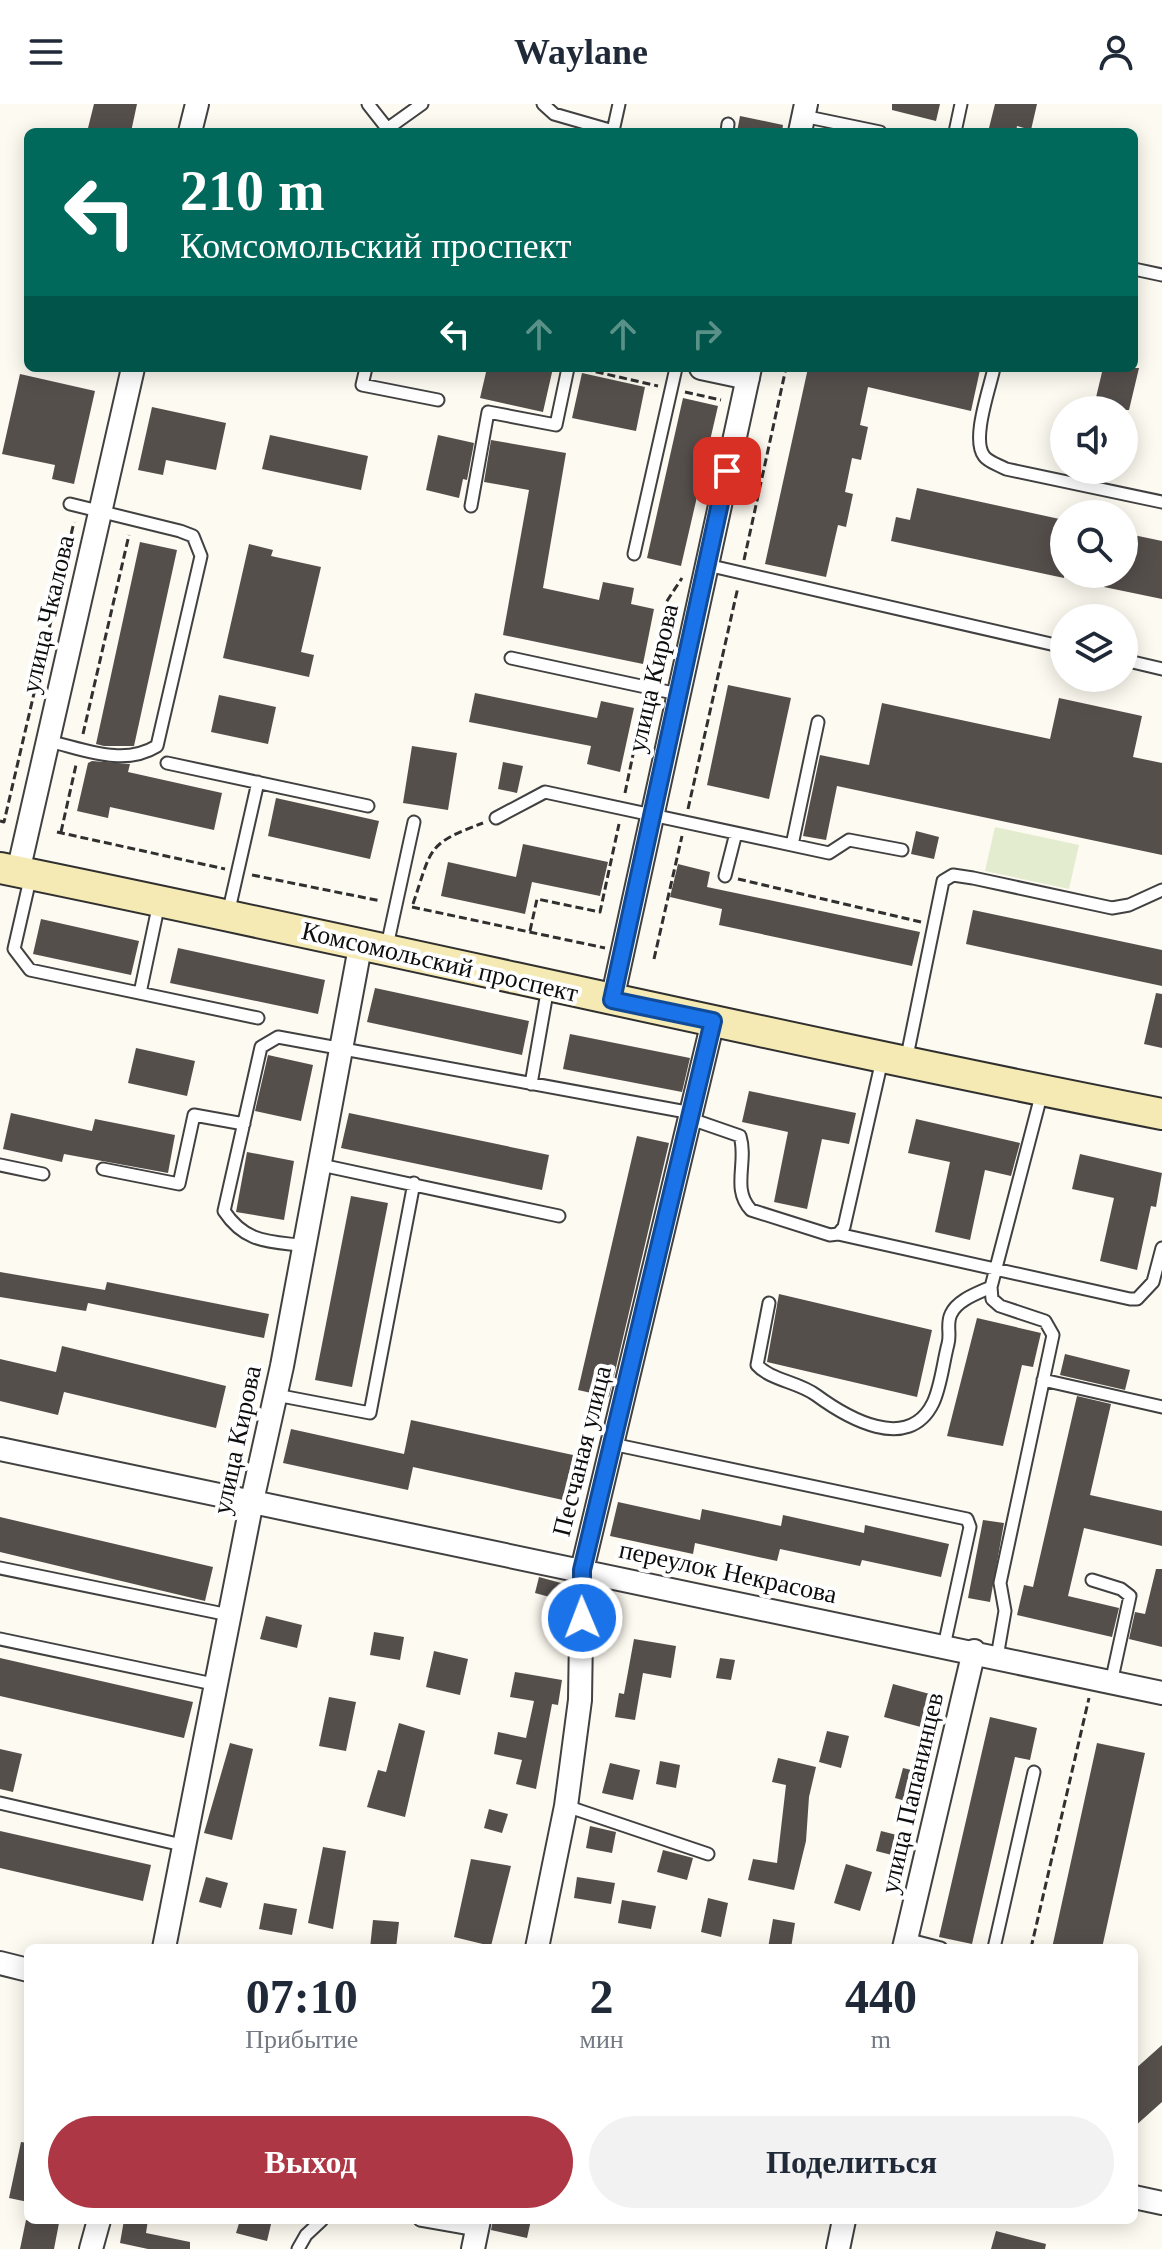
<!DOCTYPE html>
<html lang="ru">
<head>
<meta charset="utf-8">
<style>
  body { margin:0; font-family:Georgia,serif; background:#f2f2f3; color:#1f2937; height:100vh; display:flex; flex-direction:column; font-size:30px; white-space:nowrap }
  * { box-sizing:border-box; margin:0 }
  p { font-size:26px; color:#747a83 }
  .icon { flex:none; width:44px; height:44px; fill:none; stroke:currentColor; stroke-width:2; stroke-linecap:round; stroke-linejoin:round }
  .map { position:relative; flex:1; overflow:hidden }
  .details { position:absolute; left:24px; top:1840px; width:1114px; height:280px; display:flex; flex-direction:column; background:#fff; border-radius:12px; box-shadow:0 4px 20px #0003 }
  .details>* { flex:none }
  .banner { position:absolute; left:24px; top:24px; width:1114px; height:244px; border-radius:12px; box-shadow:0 4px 20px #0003; background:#00695c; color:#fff; overflow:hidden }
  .fabs { position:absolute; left:1050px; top:292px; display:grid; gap:16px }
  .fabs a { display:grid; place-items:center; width:88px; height:88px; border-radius:50%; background:#fff; box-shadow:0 4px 20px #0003; font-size:40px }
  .pin { position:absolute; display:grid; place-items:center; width:68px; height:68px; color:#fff; margin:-34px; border-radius:16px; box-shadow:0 4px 12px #0006 }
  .me { position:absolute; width:88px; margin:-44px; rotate:359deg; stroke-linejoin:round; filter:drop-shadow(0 0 6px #0008) }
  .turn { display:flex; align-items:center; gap:28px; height:168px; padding:0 24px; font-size:36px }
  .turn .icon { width:104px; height:104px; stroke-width:2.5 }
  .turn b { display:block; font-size:56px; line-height:68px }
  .lanes { display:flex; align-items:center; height:76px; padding:0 24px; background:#0003; justify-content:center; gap:40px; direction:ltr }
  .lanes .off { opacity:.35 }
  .eta { display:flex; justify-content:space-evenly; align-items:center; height:136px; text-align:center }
  .eta b { font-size:48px; font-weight:700; line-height:56px }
  .primary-button { display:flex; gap:16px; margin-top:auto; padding:16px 24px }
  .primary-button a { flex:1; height:92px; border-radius:48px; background:#ad3744; color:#fff; font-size:32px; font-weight:700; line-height:92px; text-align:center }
  .primary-button a+a { background:#f2f2f3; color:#1f2937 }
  header { display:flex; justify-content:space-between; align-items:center; height:104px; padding:0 24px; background:#fff; font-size:36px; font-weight:700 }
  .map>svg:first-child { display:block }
  .pitch { fill:#e4eccf }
  .building { fill:#554f4c }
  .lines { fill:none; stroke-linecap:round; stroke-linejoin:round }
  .lane-casing { stroke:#414141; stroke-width:15 }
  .street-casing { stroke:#414141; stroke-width:26 }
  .secondary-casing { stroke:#303030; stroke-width:34 }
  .path { stroke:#303030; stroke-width:3; stroke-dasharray:8 4; stroke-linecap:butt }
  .lane { stroke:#fff; stroke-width:11 }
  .street { stroke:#fff; stroke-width:22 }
  .secondary { stroke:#f5eab4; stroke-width:30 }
  .route-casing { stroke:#114b97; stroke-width:20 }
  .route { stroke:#1a73e8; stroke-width:14 }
  .labels { text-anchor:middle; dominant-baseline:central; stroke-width:8; stroke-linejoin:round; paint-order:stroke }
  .street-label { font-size:26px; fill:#0e0e0e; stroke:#fff }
</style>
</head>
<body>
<header><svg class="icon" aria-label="menu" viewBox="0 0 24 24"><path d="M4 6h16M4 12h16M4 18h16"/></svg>Waylane<svg class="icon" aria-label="person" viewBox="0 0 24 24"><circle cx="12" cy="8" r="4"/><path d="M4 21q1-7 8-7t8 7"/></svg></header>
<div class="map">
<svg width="1162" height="2145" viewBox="0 0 1162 2145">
  <rect width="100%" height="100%" fill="#fdfaf1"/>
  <path class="pitch" d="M995,723L1079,741L1069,785L985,767Z"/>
  <path class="building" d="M94,0H137L131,28H87Z
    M892,0H940L936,17L892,6Z
    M995,0H1037L1031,26L1017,22L1016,28H988Z
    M740,12L783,21L782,28H737Z
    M487,264H553L543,308L480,294Z
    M808,264L980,266L971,307L868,283L860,321L868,323L861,356L852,354L845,388L853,390L846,423L838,421L826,473L765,460Z
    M1103,264H1139L1129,306H1093Z
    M582,269L645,283L636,327L572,314Z
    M20,270L95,287L74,380L52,375L55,361L2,350Z
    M683,294L718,302L681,462L647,454Z
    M152,303L226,319L216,366L166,356L163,371L138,366Z
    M270,331L368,352L361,386L262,365Z
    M438,331L474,339L467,376L463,375L459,394L426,386Z
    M491,336L566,349L543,484L599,496L603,478L634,484L631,500L654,505L643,560L503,531L529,386L484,378Z
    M917,384L1064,416V474L891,437L896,413L910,416Z
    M1124,429L1162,437V495L1075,477L1076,470H1124Z
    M140,438L177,446L134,642H104L96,640Z
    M249,440L273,446L271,452L321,463L301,548L314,551L309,573L223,554Z
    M728,581L791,594L769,695L707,681Z
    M475,589L597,614L601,597L634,604L620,668L587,660L591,642L469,618Z
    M219,591L276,603L268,640L211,628Z
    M1059,594L1142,612L1133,653L1162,659V751L837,682L826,736L803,732L820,651L869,661L882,599L1050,635Z
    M412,642L457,649L448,706L403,699Z
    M92,657L130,660L128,668L222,689L214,726L110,703L108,714L77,707L88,659Z
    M503,658L523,662L517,689L498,685Z
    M276,694L379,717L370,755L268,732Z
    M916,727L939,733L934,755L911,750Z
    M523,740L608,758L600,792L532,778L525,810L441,792L448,758L516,773Z
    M678,760L710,768L707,783L920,828L912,862L719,821L722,805L670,793Z
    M973,806L1162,846V882L966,840Z
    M41,815L139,837L131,871L33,850Z
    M178,844L325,876L318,910L170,879Z
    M375,884L529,917L522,951L367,918Z
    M1156,889L1162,890V944L1144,940Z
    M570,930L690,954L682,988L563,965Z
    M136,944L195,957L187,992L128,979Z
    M268,951L313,961L301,1017L255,1007Z
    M749,987L856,1009L849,1040L822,1035L807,1105L774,1098L788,1028L742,1018Z
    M11,1009L92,1027L95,1015L175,1031L168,1069L64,1050L62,1058L3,1045Z
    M349,1009L549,1051L542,1086L341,1044Z
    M916,1015L1020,1039L1011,1072L985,1066L970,1136L935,1128L950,1058L908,1049Z
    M637,1032L669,1039L609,1293L578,1286Z
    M247,1048L294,1057L284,1116L236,1108Z
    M1080,1050L1162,1069L1156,1103L1151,1102L1137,1166L1100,1157L1114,1094L1072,1085Z
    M351,1092L388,1099L352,1283L315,1276Z
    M0,1168L105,1186L107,1178L269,1210L264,1234L88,1199L86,1207L0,1193Z
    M779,1190L932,1226L917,1293L767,1258Z
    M977,1214L1041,1229L1033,1263L1022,1261L1003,1342L947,1332Z
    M62,1242L226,1282L216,1324L64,1288L58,1311L0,1297V1255L56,1268Z
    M1065,1250L1130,1266L1125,1286L1060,1271Z
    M1077,1292L1111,1300L1090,1391L1162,1407V1442L1084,1424L1068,1492L1119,1504L1112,1533L1017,1511L1024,1481L1033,1483Z
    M411,1316L573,1351L563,1396L413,1363L408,1386L283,1359L291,1325L404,1350Z
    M618,1398L700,1416L702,1405L781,1422L783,1411L864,1429L865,1421L949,1440L941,1473L862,1456L860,1462L780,1445L777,1457L695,1439L693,1450L610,1432Z
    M0,1413L213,1463L205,1497L0,1448Z
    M983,1416L1004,1419L990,1498L968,1494Z
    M1156,1465H1162V1543L1129,1535L1135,1508L1145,1510Z
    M539,1473L561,1479L557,1495L535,1489Z
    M266,1512L302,1521L297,1544L260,1535Z
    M374,1528L404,1533L400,1556L370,1551Z
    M634,1535L676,1542L671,1574L643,1569L635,1616L615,1613L619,1589L624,1590Z
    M434,1547L468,1555L460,1591L426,1583Z
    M0,1554L193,1598L184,1634L0,1592Z
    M720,1554L735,1556L731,1576L716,1574Z
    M515,1568L562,1576L558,1601L552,1600L536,1685L516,1680L522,1656L494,1650L498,1628L526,1634L534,1597L510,1593Z
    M893,1580L937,1592L928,1625L884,1613Z
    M329,1593L356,1598L346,1647L319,1642Z
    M990,1613L1037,1624L1030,1656L1015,1653L972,1840L939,1833Z
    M399,1619L425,1627L405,1713L367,1703L378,1666L386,1668Z
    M827,1627L849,1632L841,1664L819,1658Z
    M230,1639L253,1645L232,1736L204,1729Z
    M1097,1639L1145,1649L1102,1844H1052Z
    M0,1645L22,1650L13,1688L0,1685Z
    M778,1654L816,1663L809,1693L806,1737L794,1786L748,1776L753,1755L777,1759L786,1681L772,1678Z
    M660,1657L680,1661L676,1684L656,1680Z
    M610,1659L640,1666L633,1696L602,1689Z
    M903,1664L920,1668L912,1699L895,1694Z
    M489,1705L508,1710L502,1729L484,1724Z
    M590,1722L616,1728L612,1749L586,1744Z
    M0,1727L151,1761L143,1797L0,1764Z
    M881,1727L901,1732L896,1752L876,1747Z
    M323,1743L346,1747L333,1825L308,1819Z
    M663,1746L693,1754L687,1776L657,1768Z
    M471,1755L511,1762L491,1842L454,1833Z
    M846,1760L872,1768L860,1807L834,1799Z
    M206,1773L228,1779L221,1804L199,1798Z
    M577,1773L615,1779L611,1800L574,1794Z
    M708,1794L728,1799L721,1833L701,1828Z
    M622,1796L656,1802L651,1825L618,1819Z
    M264,1799L297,1805L292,1831L259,1825Z
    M773,1815L795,1819L791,1844H768Z
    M373,1816L399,1818L396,1844H370Z
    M1162,1941V1998L1134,2023V1966Z
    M21,2038L28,2039V2098L9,2094Z
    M26,2116L59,2119L54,2145H20Z
    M124,2116H148L146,2129L190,2138V2145H148L120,2139Z
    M240,2116H272L267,2137L236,2129Z
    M493,2116H531L527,2134L491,2126Z
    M996,2127L1046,2140L1045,2145H991Z"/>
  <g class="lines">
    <g class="lane-casing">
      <path id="lane" d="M368,0L390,28
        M543,0L554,10L613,27L619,0
        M803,12L880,28
        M387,25L422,0
        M727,28L728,20
        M955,28L961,0
        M1134,165L1162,171
        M366,264L362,281L438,296
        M994,264C990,284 971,335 984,352C988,358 999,361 1006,365L1162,398
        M471,402L488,308L556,321L568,264
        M634,450L676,264
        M707,461L1064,543
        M511,554L678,590
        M1124,556L1162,565
        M48,637C84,645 123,663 157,642L201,452L193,432L180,427L70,400
        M167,659L368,702
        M496,714L545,688L829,749L849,736L902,746
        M792,741L818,618
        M31,771L14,845L30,866L258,914
        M725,772L736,729
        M228,810L258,678
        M387,842L414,718
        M140,889L159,799
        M906,957L943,777L953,771L973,774L1112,804L1129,801L1162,786
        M531,980L548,883
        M691,1015L740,1032C748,1058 731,1085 751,1106L830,1131L838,1130L844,1123L882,956
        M0,1061L43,1070
        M321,1061L559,1112
        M103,1065L179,1080L194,1011L244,1020
        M838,1130L1130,1195H1137L1153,1178L1162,1144
        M306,1142C270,1137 246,1140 224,1107L261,943L278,933L692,1009
        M769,1199L757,1261C770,1276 799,1278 816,1291C846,1313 908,1350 933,1299C941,1282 943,1259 948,1240C951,1230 946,1220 951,1210C957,1196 978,1189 991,1183
        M1043,1276L1162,1303
        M276,1291L370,1309L414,1079
        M612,1340L967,1415L970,1423L944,1542
        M0,1464L229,1511
        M1092,1476L1121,1485L1130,1492L1111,1579
        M0,1535L218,1581
        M997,1553L1005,1507L1000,1479L1053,1231L1045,1217L1000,1202L992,1195L991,1183L1042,988
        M0,1699L182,1741
        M566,1702L708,1750
        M906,1835L941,1844
        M994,1844L1034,1668
        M420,2116L477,2126
        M298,2145L306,2131L322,2116"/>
    </g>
    <g class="street-casing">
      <path id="street" d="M190,28L197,0
        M800,28L806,0
        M701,264L748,274
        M18,768L133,264
        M612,896L750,264
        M0,1345L1162,1589
        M164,1844L252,1397L282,1262L361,838
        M537,1844L566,1702L580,1596L582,1466L713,917
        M904,1844L974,1547
        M0,1859L28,1866
        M1134,2093L1162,2099
        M91,2145L99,2116
        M473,2145L479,2116
        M838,2145L844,2116"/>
    </g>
    <g class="secondary-casing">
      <path id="secondary" d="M0,764C388,843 773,934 1162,1010"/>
    </g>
    <path class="path" d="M584,265L658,282
      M685,288L721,296
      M744,456L786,264
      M650,567L665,500L682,474
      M83,630L129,431
      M625,689L644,598
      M688,705L738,483
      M0,717L4,718L74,418
      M57,728L225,765
      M61,728L76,661
      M252,771L381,797
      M738,775L921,818
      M413,800C432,744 426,740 483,719
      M412,803L605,844
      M530,827L537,795L600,808L619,720
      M654,855L682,732
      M1031,1844L1089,1594"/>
    <use href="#lane" class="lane"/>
    <use href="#street" class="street"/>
    <use href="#secondary" class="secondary"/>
  </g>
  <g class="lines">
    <g class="route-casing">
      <path id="route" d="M582,1514V1466L713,917L612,896L727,367"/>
    </g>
    <use href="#route" class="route"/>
  </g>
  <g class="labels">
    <g class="street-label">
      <text transform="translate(48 510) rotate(-77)">улица Чкалова</text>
      <text transform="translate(653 574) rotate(-77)">улица Кирова</text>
      <text transform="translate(440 858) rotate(13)">Комсомольский проспект</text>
      <text transform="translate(237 1336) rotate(-78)">улица Кирова</text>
      <text transform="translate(582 1347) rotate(-76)">Песчаная улица</text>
      <text transform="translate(728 1468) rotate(12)">переулок Некрасова</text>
      <text transform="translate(912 1689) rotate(-77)">улица Папанинцев</text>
    </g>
  </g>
</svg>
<div class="fabs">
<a><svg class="icon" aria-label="sound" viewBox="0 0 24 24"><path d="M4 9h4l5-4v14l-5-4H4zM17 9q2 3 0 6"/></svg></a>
<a><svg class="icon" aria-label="search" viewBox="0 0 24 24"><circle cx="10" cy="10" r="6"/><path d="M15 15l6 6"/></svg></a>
<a><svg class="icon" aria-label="layers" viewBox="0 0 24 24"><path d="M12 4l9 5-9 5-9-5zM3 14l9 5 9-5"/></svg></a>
</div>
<div class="pin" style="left:727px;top:367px;background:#d93025"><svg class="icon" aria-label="arrive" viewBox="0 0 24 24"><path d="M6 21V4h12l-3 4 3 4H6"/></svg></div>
<svg class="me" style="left:582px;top:1514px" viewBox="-20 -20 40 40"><circle r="17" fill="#1a73e8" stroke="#fff" stroke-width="3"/><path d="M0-11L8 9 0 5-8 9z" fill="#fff"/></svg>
<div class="banner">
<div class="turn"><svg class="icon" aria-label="left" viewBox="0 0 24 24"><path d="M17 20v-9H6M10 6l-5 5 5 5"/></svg><div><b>210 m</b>Комсомольский проспект</div></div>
<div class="lanes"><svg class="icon" aria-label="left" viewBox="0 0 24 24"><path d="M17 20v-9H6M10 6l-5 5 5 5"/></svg><svg class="icon off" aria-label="ahead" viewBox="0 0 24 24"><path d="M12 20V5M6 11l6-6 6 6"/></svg><svg class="icon off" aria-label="ahead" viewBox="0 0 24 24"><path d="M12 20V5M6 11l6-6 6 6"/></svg><svg class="icon off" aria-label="right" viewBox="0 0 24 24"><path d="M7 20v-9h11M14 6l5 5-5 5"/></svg></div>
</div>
<section class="details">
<div class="eta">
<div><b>07:10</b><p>Прибытие</p></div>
<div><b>2</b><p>мин</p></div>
<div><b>440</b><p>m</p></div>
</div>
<div class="primary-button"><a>Выход</a><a>Поделиться</a></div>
</section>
</div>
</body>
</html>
